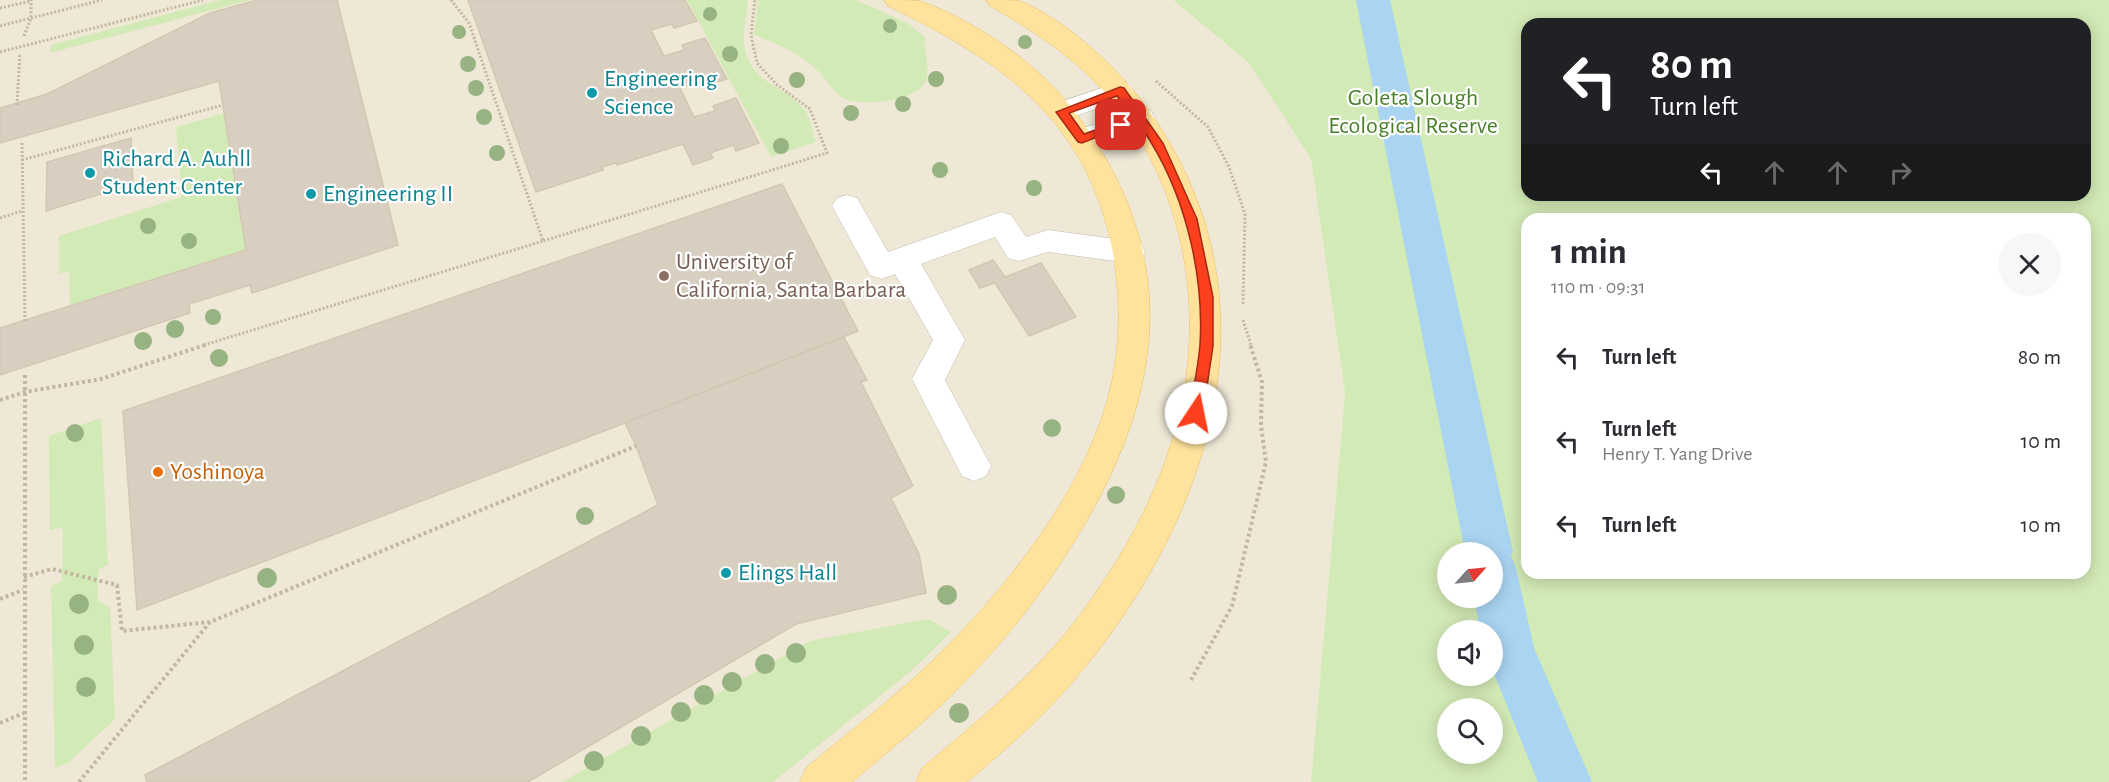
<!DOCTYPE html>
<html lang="en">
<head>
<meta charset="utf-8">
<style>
  body { margin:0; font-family:"Alegreya Sans",sans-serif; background:#f7f7f7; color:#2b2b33; height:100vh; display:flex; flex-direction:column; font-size:22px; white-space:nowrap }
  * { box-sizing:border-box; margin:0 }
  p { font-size:20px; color:#7c7c81 }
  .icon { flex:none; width:33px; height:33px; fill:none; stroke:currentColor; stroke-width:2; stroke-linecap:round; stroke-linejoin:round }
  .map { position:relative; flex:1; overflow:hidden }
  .side { position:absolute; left:1521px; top:213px; width:570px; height:366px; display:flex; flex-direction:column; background:#fff; border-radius:18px; box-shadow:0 3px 15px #0003 }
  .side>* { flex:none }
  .guide { position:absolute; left:1521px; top:18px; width:570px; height:183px; border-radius:18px; box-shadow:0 3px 15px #0003; background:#202124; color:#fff; overflow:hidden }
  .needle { width:39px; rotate:63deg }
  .buttons { position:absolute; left:1437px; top:542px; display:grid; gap:12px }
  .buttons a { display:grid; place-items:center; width:66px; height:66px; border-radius:50%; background:#fff; box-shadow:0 3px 15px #0003; font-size:30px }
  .pin { position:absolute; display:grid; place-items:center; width:51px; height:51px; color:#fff; margin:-26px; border-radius:12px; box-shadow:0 3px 9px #0006 }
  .me { position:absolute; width:66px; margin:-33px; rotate:11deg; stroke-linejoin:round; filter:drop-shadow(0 0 4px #0008) }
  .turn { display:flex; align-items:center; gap:21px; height:126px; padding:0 30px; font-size:27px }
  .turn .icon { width:78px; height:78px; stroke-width:2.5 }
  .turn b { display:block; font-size:42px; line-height:51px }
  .lanes { display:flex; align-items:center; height:57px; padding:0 30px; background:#0003; justify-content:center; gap:30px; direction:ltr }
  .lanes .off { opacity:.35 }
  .round { display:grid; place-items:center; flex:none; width:63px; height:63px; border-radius:32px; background:#f7f7f7 }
  .overview { display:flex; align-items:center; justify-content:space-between; height:102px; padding:0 30px }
  h1 { font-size:36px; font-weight:600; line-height:45px }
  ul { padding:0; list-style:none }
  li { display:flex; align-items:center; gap:18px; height:84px; padding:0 30px }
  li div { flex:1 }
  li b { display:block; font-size:22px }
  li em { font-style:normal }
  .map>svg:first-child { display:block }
  .education { fill:#efe8d6 }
  .green { fill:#d2eab5; fill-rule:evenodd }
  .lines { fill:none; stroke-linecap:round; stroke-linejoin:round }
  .canal { fill:#a9d4f2; fill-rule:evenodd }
  .building { fill:#d8cfc1; stroke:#d3c7b4; stroke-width:1.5 }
  .minor-casing { stroke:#c2bbae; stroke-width:1 }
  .major-casing { stroke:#e6c16a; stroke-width:1 }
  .path-far1 { stroke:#c4b79f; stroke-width:3; stroke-dasharray:2 2; stroke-linecap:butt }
  .path { stroke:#c4b79f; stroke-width:4; stroke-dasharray:3 3; stroke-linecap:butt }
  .minor { fill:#fff; fill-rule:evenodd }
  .major { fill:#ffe39c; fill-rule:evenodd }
  .tree { fill:#97b381 }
  .route { fill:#fc3f1d; stroke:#a42913; stroke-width:1.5 }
  .culture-dot { fill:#0f9aa8; stroke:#fff; stroke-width:2 }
  .education-dot { fill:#8d6e63; stroke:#fff; stroke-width:2 }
  .food-dot { fill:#e8710a; stroke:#fff; stroke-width:2 }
  .labels { text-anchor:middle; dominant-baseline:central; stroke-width:4.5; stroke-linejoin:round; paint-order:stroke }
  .culture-label { font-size:24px; fill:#0d838f; stroke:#fff; text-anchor:start }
  .park-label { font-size:24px; fill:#4a7f2a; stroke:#fff }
  .education-label { font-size:24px; fill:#785e54; stroke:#fff; text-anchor:start }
  .food-label { font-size:24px; fill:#c56008; stroke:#fff; text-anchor:start }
</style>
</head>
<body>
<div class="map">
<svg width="2109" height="782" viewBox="0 0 2109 782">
  <rect width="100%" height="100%" fill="#f6f3ec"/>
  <path class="education" d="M0,0H1173L1248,62L1311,159L1345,393L1311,782H0Z"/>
  <path class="green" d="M220,0H250L50,53L51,45Z
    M687,0H748C747,14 743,28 744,41C747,83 782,84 803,108C811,117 812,131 816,142L771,157Z
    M758,0H856L909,24L925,37C923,50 930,66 927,78C921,101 861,108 843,98C833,93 827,79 818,71C801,54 777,43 754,35Z
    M1173,0H2109V782H1311L1345,393L1311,159L1248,62ZM1527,24H2085V195H1527ZM1527,219H2085V573H1527ZM1448,552H1492V597H1448ZM1448,630H1492V675H1448ZM1448,708H1492V753H1448Z
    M225,113L246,250L70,305L69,271L59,274V236L182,197L176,127Z
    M101,418L108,565L98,570V600L110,608L115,719L68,763L55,768L51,586L62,581L63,528L50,530L49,436Z
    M928,619L951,632L910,672L773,782H562L810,641Z"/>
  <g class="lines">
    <path class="canal" d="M1356,0H1390L1513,552L1511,556L1516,568L1534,648L1592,782H1538L1492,669V630H1480L1474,597H1492V552H1465Z"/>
  </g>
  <path class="building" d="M257,0H337L398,245L252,293L250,285L189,304L190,313L0,375V328L246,250L219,81L0,143V108L47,94L210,13Z
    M468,0H685L697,21L674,28L672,24L651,30L664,56L684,50L682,45L705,38L727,79L703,86L701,82L680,88L694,117L715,111L713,106L736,98L759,143L736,151L733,145L710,153L713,158L693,165L683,144L617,165L616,163L602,167L603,170L536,192Z
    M131,138L133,184L46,211L47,162Z
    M782,184L858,331L625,423L137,610L123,411Z
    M993,260L1005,277L1041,263L1076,317L1029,336L995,283L980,288L969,270Z
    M844,337L867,380L861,382L913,486L891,498L919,554L926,593L796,624L528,782H147L145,775L658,505L636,446L625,423Z"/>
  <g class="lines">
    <g class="minor-casing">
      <path id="minor" d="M1120,82L1130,85L1134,91L1130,97L1061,121L1051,119L1047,112L1051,105Z
        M1141,109L1151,111L1155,118L1151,125L1082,149L1072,146L1068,139L1072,132Z
        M847,195L857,198L888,252L1001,212L1011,215L1026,237L1048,230L1130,241L1141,244L1145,252L1141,260L1130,263L1048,252L1019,261L1008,258L995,237L921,264L965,340L945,380L991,466L986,476L974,481L962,476L912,379L933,340L895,274L881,279L870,275L832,206L837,198Z"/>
    </g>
    <g class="major-casing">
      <path id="major" d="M884,0C895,0 910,0 920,1C973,20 1036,62 1070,106C1184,251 1167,392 1074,542C1044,590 1009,636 970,676C934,715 892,748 852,782H800L806,768C846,734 888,703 927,666C1003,594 1090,486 1112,381C1121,338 1120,295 1113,253C1088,120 1002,61 888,6Z
        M986,0C997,0 1011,0 1020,1C1064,19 1112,63 1141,100C1279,282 1222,495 1089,662C1054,707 1011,745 967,782H916L922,768C978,721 1036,674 1080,615C1117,565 1150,509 1169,450C1211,327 1190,182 1099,86C1068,53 1029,28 990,6Z"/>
    </g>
    <path class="path-far1" d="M451,0L469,23L543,241L827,153L810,109L777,85L757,63L751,35L755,0
      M0,8L31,1
      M0,26L102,0
      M24,36L31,18V0
      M0,52L203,0
      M1156,81L1208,127L1229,167L1245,214L1243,304
      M17,105L20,53
      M22,143L25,321
      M22,160L223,105
      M0,218L22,211
      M1243,320L1251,345
      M204,345L543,241"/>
    <path class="path" d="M25,375V782
      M0,400L25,392L101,379L208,344
      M24,577L52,569L117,585L122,631L209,622
      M0,599L23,590
      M1191,680L1232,606L1266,462L1261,426L1262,382L1250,344
      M0,723L24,713
      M79,782L210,622L636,446"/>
    <use href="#minor" class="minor"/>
    <use href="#major" class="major"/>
  </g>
  <g class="tree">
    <circle cx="710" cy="14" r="7"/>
    <circle cx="890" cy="26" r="7"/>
    <circle cx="459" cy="32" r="7"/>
    <circle cx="1025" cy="42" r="7"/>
    <circle cx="730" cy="54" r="8"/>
    <circle cx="468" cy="64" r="8"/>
    <circle cx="936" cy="79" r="8"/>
    <circle cx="797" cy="80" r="8"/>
    <circle cx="476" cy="88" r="8"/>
    <circle cx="903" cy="104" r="8"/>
    <circle cx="851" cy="113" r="8"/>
    <circle cx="484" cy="117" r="8"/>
    <circle cx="781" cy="146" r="8"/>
    <circle cx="497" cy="153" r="8"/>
    <circle cx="940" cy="170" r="8"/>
    <circle cx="1034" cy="188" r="8"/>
    <circle cx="148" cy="226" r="8"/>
    <circle cx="189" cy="241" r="8"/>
    <circle cx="213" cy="317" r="8"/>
    <circle cx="175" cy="329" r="9"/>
    <circle cx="143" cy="341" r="9"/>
    <circle cx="219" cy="358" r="9"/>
    <circle cx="1052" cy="428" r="9"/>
    <circle cx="75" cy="433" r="9"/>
    <circle cx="1116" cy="495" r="9"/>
    <circle cx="585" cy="516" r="9"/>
    <circle cx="267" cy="578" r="10"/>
    <circle cx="947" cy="595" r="10"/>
    <circle cx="79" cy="604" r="10"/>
    <circle cx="84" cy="645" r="10"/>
    <circle cx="796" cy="653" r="10"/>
    <circle cx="765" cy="664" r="10"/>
    <circle cx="732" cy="682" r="10"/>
    <circle cx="86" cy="687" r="10"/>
    <circle cx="704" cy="695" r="10"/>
    <circle cx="681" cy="712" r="10"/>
    <circle cx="959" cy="713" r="10"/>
    <circle cx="641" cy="736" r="10"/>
    <circle cx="594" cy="761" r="10"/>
  </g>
  <path class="route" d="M1120,87L1124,88L1163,143L1197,219L1213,297V346L1203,413L1196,419L1189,413C1193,391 1198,368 1200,345C1204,278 1187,202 1152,144C1142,127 1129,112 1117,96L1069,113L1084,134L1121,121L1127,125L1082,143L1078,142L1056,112Z"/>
  <g class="culture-dot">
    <circle cx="592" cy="93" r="6"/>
    <circle cx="90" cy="173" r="6"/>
    <circle cx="311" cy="194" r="6"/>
    <circle cx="726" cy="573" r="6"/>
  </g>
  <circle class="education-dot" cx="664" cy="276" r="6"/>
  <circle class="food-dot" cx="158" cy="472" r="6"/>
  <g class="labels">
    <g class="culture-label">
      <text x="604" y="79">Engineering<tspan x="604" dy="28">Science</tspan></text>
      <text x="102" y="159">Richard A. Auhll<tspan x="102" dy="28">Student Center</tspan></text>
      <text x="323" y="194">Engineering II</text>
      <text x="738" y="573">Elings Hall</text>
    </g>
    <g class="park-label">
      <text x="1413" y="98">Goleta Slough<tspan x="1413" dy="28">Ecological Reserve</tspan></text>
    </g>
    <g class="education-label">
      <text x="676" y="262">University of<tspan x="676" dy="28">California, Santa Barbara</tspan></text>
    </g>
    <g class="food-label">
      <text x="170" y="472">Yoshinoya</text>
    </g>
  </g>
</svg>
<div class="buttons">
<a><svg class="needle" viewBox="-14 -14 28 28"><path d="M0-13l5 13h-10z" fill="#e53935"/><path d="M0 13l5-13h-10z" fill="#7c7c81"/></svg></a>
<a><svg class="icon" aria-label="sound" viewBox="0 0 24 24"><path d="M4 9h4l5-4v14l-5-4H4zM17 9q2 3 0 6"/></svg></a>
<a><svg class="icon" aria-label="search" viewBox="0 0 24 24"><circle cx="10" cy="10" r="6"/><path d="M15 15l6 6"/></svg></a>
</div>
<div class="pin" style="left:1121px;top:125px;background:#d93025"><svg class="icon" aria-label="arrive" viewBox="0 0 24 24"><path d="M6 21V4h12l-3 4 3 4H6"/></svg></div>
<svg class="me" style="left:1196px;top:413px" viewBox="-20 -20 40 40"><circle r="19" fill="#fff"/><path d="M0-13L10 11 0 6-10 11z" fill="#fc3f1d"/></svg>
<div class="guide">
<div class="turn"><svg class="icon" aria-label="left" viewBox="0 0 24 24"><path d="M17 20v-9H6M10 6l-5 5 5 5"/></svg><div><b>80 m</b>Turn left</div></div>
<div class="lanes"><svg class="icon" aria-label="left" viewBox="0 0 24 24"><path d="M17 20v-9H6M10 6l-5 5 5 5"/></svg><svg class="icon off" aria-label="ahead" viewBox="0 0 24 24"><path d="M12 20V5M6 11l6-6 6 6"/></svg><svg class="icon off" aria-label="ahead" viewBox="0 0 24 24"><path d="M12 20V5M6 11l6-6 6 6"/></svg><svg class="icon off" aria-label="right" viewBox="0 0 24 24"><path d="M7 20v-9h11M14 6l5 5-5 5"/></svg></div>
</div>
<section class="side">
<div class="overview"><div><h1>1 min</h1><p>110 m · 09:31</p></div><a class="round"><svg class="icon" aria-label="close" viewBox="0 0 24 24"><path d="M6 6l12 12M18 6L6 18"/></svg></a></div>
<ul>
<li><svg class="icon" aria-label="left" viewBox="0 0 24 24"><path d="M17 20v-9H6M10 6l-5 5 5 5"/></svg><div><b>Turn left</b></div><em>80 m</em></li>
<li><svg class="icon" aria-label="left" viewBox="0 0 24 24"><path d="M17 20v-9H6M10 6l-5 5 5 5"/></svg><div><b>Turn left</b><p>Henry T. Yang Drive</p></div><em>10 m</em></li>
<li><svg class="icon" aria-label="left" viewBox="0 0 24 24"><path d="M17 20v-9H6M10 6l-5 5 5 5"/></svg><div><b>Turn left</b></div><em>10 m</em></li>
</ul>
</section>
</div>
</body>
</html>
